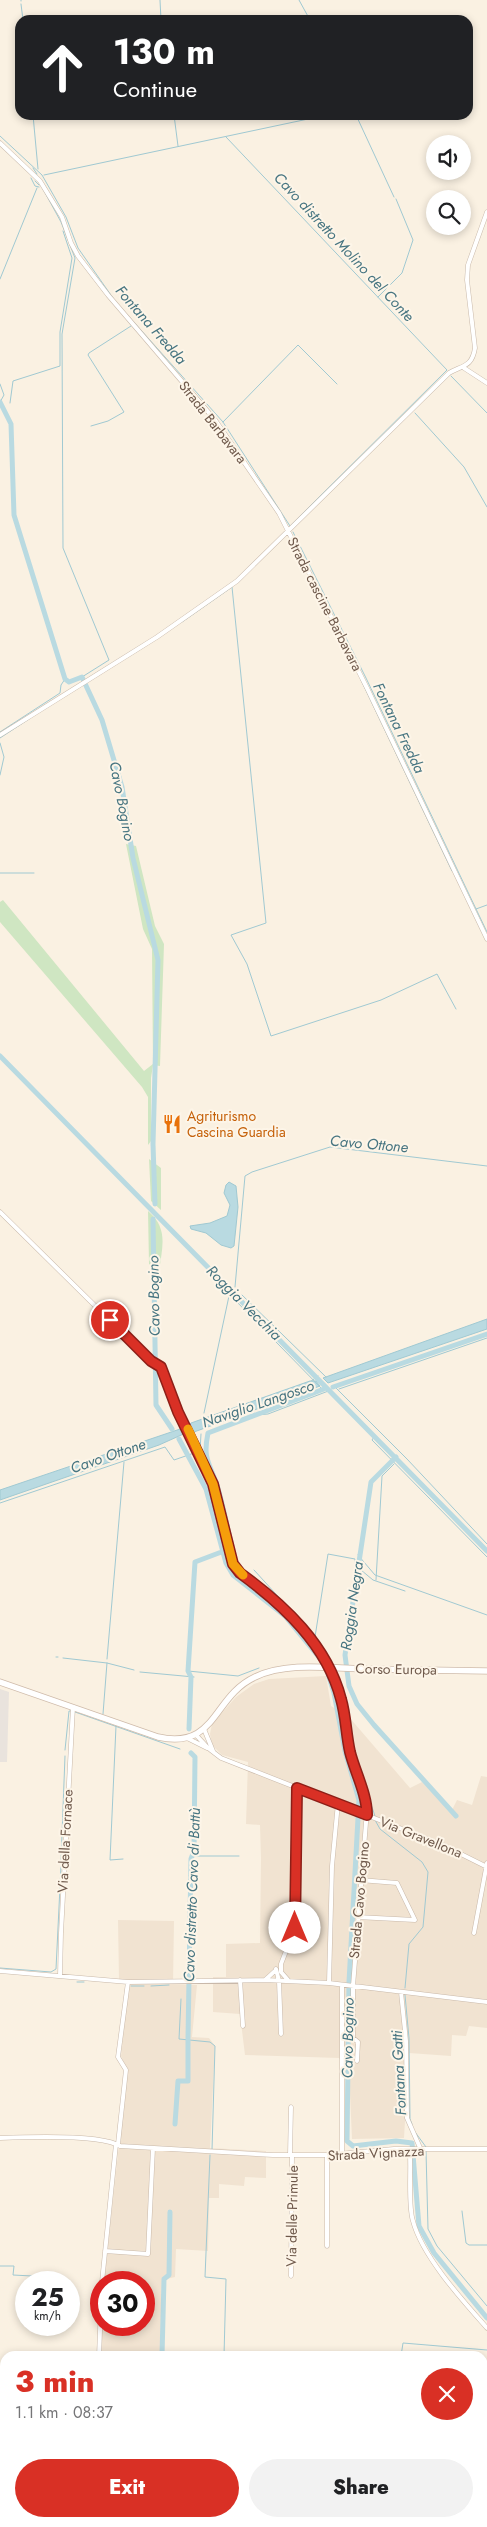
<!DOCTYPE html>
<html lang="en">
<head>
<meta charset="utf-8">
<style>
  body { margin:0; font-family:Jost,sans-serif; background:#f2f2f2; color:#202124; height:100vh; display:flex; flex-direction:column; font-size:19px; white-space:nowrap }
  * { box-sizing:border-box; margin:0 }
  p { font-size:16px; color:#757577 }
  .icon { flex:none; width:28px; height:28px; fill:none; stroke:currentColor; stroke-width:2; stroke-linecap:round; stroke-linejoin:round }
  .map { position:relative; flex:1; overflow:hidden }
  .side { position:absolute; left:0px; top:2351px; width:488px; height:176px; display:flex; flex-direction:column; background:#fff; border-radius:15px 15px 0 0; box-shadow:0 2px 8px #0003 }
  .side>* { flex:none }
  .banner { position:absolute; left:15px; top:15px; width:458px; height:105px; border-radius:15px; box-shadow:0 2px 8px #0003; background:#202124; color:#fff; overflow:hidden }
  .tools { position:absolute; left:426px; top:135px; display:grid; gap:10px }
  .tools a { display:grid; place-items:center; width:45px; height:45px; border-radius:50%; background:#fff; box-shadow:0 2px 8px #0003; font-size:25px }
  .speed { position:absolute; left:15px; top:2271px; display:flex; gap:10px; font-size:25px; font-weight:700; text-align:center }
  .speed>* { display:grid; place-content:center; width:65px; height:65px; border-radius:50%; background:#fff; box-shadow:0 2px 8px #0003; line-height:1 }
  .speed small { font-size:12px; font-weight:400 }
  .speed .limit { border:8px solid #d22; background:#fff; color:#111 }
  .pin { position:absolute; display:grid; place-items:center; width:42px; height:42px; color:#fff; margin:-21px; border:2px solid #fff; border-radius:50%; box-shadow:0 1px 5px #0007 }
  .me { position:absolute; width:55px; margin:-28px; rotate:0deg; stroke-linejoin:round; filter:drop-shadow(0 0 4px #0008) }
  .turn { display:flex; align-items:center; gap:18px; height:105px; padding:0 15px; font-size:22px }
  .turn .icon { width:65px; height:65px; stroke-width:2.5 }
  .turn b { display:block; font-size:35px; line-height:42px }
  .round { display:grid; place-items:center; flex:none; width:52px; height:52px; border-radius:26px; background:#f2f2f2 }
  .head { display:flex; align-items:center; justify-content:space-between; height:85px; padding:0 15px }
  h1 { font-size:30px; font-weight:800; line-height:38px; color:#d93025 }
  .primary-button { display:flex; gap:10px; margin-top:auto; padding:10px 15px }
  .primary-button a { flex:1; height:58px; border-radius:30px; background:#d93025; color:#fff; font-size:20px; font-weight:800; line-height:58px; text-align:center }
  .primary-button a+a { background:#f2f2f2; color:#202124 }
  .map>svg:first-child { display:block }
  .residential { fill:#f1e3d1 }
  .industrial { fill:#e9e3dd }
  .green { fill:#cfe6c2 }
  .water { fill:#b9dae1; stroke:#a0c9d2 }
  .lines { fill:none; stroke-linecap:round; stroke-linejoin:round }
  .stream { stroke:#a0c9d2; stroke-width:1 }
  .canal { stroke:#b9dae1; stroke-width:5 }
  .minor-casing { stroke:#c9b9aa; stroke-width:5 }
  .secondary-casing { stroke:#cfbbaa; stroke-width:7 }
  .minor { stroke:#fff; stroke-width:4 }
  .secondary { stroke:#fff; stroke-width:5.5 }
  .route-casing { stroke:#8d1f18; stroke-width:12 }
  .route { stroke:#d93025; stroke-width:9 }
  .slow { stroke:#f59e0b; stroke-width:9 }
  .labels { text-anchor:middle; dominant-baseline:central; stroke-width:4; stroke-linejoin:round; paint-order:stroke }
  .street-label { font-size:14px; fill:#6f594b; stroke:#fdf5e8 }
  .food-label { font-size:14px; fill:#c56008; stroke:#fdf5e8; text-anchor:start }
  .water-label { font-size:15px; font-style:italic; fill:#477581; stroke:#fdf5e8 }
</style>
</head>
<body>
<div class="map">
<svg width="487" height="2527" viewBox="0 0 487 2527">
  <rect width="100%" height="100%" fill="#faf1e2"/>
  <path class="residential" d="M326,1676L331,1706L349,1717L410,1788L422,1782L452,1810L457,1800L472,1805L481,1776L487,1777V2028L469,2026L466,2036L452,2035L451,2056L409,2053L404,2138L352,2139L349,2071L339,2058L245,2055L240,2014L213,2012V1977H226V1944L260,1943L261,1858L260,1825L246,1824L248,1762L222,1755L212,1745L210,1734L212,1724L236,1697L254,1684L269,1679Z
    M118,1920L174,1921L173,1984L197,1985L192,2037L209,2038L215,2046L210,2148L266,2151V2178L245,2177L244,2186L219,2184V2198H209L208,2251L176,2249L175,2277L162,2280L160,2356H101L102,2325H144V2282H104L127,2070L121,2056L129,1981L119,1980Z"/>
  <path class="industrial" d="M0,1689L9,1692L7,1762H0Z"/>
  <path class="green" d="M126,844L136,846L155,926L164,944L160,1066L153,1065L151,1078V1141L148,1145V1097L142,1087L0,922V902L3,900L144,1071L153,1064L152,949L143,929Z
    M149,1159L161,1168V1210L151,1201Z
    M148,1211C169,1229 162,1247 159,1272L149,1264Z"/>
  <path class="water" d="M229,1182L236,1186L238,1207L234,1246L231,1248L221,1245L206,1233L191,1229L190,1226L210,1223L227,1216L230,1205L224,1193L226,1185Z
    M487,1319V1329L328,1383L323,1378Z
    M310,1381H316L320,1386L194,1432H190L188,1427L191,1423Z
    M186,1427L188,1432L159,1445L0,1500V1490Z"/>
  <g class="lines">
    <path class="stream" d="M21,0V1
      M160,0L161,20
      M299,0L310,20
      M21,4L23,20
      M33,115L38,169
      M174,115L178,146
      M356,115L394,197
      M0,136L42,175L66,217L78,248L113,298
      M226,137L447,370L291,525
      M33,168L37,174
      M44,175L327,115
      M31,178L35,186L39,187
      M35,181L39,185
      M43,189L61,222L75,258L62,334L63,548L109,660L82,677
      M0,279L37,188
      M378,297L402,273L413,240L396,199
      M115,301L223,422L290,526
      M451,376L487,413
      M0,384L4,395L0,402
      M10,403L13,381L60,366V332L72,258L63,231
      M415,413L464,467L487,507
      M223,422L298,345L337,384
      M91,426L108,421L124,412L88,355L89,353L131,326
      M293,532L366,678L487,932
      M182,622L232,587L266,923L231,935L247,964L271,1036L381,1000L437,974L456,1009
      M136,652L147,645
      M361,680L452,871
      M0,732L60,693L61,685L65,679
      M0,738L29,719
      M0,743L4,757L0,775
      M0,873H34
      M476,909L487,905
      M235,1287L245,1176L252,1172L330,1147L487,1166
      M234,1293L231,1296L234,1299L323,1390
      M242,1295L326,1377
      M310,1382L318,1376
      M334,1386L407,1459L487,1544
      M339,1389L487,1338
      M204,1413L229,1296
      M255,1415L268,1414L331,1390
      M374,1437L372,1440L487,1557
      M0,1503L165,1447L174,1460L200,1451L201,1434
      M358,1555L375,1575L487,1615
      M254,1570L315,1637L332,1664
      M376,1580L382,1476L394,1464
      M315,1637L328,1554L355,1559V1565L373,1580L405,1591
      M56,1657H58
      M63,1658L107,1663L134,1670
      M107,1659L124,1462
      M188,1671L238,1676L259,1668
      M140,1672L194,1677
      M338,1680L344,1700L355,1758L375,1816
      M75,1712L180,1749
      M103,1714L107,1663
      M116,1726L110,1860L123,1859
      M65,1750L69,1711H71
      M375,1820L380,1829L422,1862L428,1872L423,1927L409,1944L405,1988
      M192,1856H239
      M61,1861L65,1756
      M0,1968L51,1972L56,1969L61,1866
      M77,1982H84
      M131,1986H144
      M151,1986L169,1985
      M405,1995L409,2038L410,2119L412,2124
      M181,1999L179,2039L210,2042L215,2046L212,2150
      M415,2132L426,2147
      M426,2151L428,2229L437,2246L487,2306
      M210,2155L205,2277L226,2279L224,2356
      M462,2211L466,2243L469,2245H487
      M0,2266H14L13,2275L51,2277
      M401,2356L403,2343L487,2350
      M263,2527V2522"/>
    <path class="canal" d="M0,402L11,424L14,515L65,679L69,682L82,677L102,720L122,787L133,858L158,960L153,1144L155,1204
      M0,1056L487,1551
      M153,1219L156,1405L172,1429
      M333,1387L487,1334
      M179,1439L206,1489L226,1563L233,1575L285,1616L322,1661
      M396,1457L371,1482L345,1655L349,1686L357,1704L374,1725L456,1816
      M328,1674L334,1693L345,1751L359,1800L349,1982L347,2141L353,2146L396,2141L412,2143L419,2226L434,2253L487,2318
      M189,1729L191,1677L188,1671L195,1562L232,1548C227,1527 223,1503 216,1482C208,1461 203,1457 208,1433L324,1389
      M188,2039L191,1859L194,1851L195,1757L191,1753
      M175,2124L178,2081H188V2041
      M162,2356L164,2279L169,2275L170,2212
      M109,2527V2522"/>
    <g class="minor-casing">
      <path id="minor" d="M0,143L40,181L62,217L71,243L78,256L108,295L215,420L279,513L367,688L487,939
        M464,368L487,383
        M0,735L157,637L237,581L449,373C463,365 472,367 475,348L467,280L468,265L487,212
        M0,1212L151,1361L161,1367L178,1412L213,1484L233,1564L238,1572L292,1616L303,1628L331,1668L342,1701L348,1741L367,1810L353,1986V2038L358,2042L357,2061
        M204,1729L213,1751
        M196,1735L208,1748L221,1758L443,1845L487,1867
        M187,1738L207,1748
        M357,1917L415,1920L397,1883L360,1880
        M474,1933L487,1863
        M276,1969L279,1981L281,2034
        M0,1971L128,1982L265,1980L329,1983L487,2002
        M60,1976L61,1933L73,1707
        M240,1980L243,2026
        M265,1980L276,1970
        M288,1980L281,1972V1964L295,1928L297,1788
        M329,1983L332,1866L338,1803
        M401,1992L406,2041L407,2118L421,2150
        M0,2138C24,2137 102,2134 120,2146L273,2155H327L394,2149H487
        M118,2144L126,2070L118,2057L128,1982
        M407,2150L410,2156C411,2173 408,2206 413,2221C422,2256 463,2301 487,2328
        M342,2154V1985
        M290,2155L291,2107
        M327,2246V2155
        M105,2251L148,2254L153,2148
        M291,2276L292,2155
        M102,2282L116,2144
        M99,2356L101,2306
        M0,2372L5,2373
        M482,2425L487,2426
        M486,2527L487,2520"/>
    </g>
    <g class="secondary-casing">
      <path id="secondary" d="M0,1682L158,1737C217,1750 212,1697 255,1677C287,1662 327,1668 361,1669C403,1670 445,1670 487,1671"/>
    </g>
    <use href="#minor" class="minor"/>
    <use href="#secondary" class="secondary"/>
  </g>
  <g class="lines">
    <g class="route-casing">
      <path id="route" d="M110,1320L151,1361L161,1367L178,1412L213,1484L233,1564L240,1573C284,1605 327,1645 341,1699C346,1716 346,1734 350,1752C355,1772 367,1794 367,1815L297,1788L295,1928"/>
    </g>
    <use href="#route" class="route"/>
    <path class="slow" d="M188,1429L213,1484L233,1564L243,1575"/>
  </g>
  <defs>
    <g id="restaurant-bare" transform="scale(1.5)"><path d="M-5-6h1v4h1v-4h1v4h1v-4h1v5L-1.5 .5V6h-2V.5L-5-1ZM5-6V6H3V1.5H1.5Q1.5-4 5-6Z" fill="#e8710a" stroke="#fdf5e8" stroke-width="2.5" paint-order="stroke"/></g>
  </defs>
  <g fill-rule="evenodd">
    <use href="#restaurant-bare" x="172" y="1124"/>
  </g>
  <g class="labels">
    <g class="street-label">
      <text transform="translate(213 422) rotate(52)">Strada Barbavara</text>
      <text transform="translate(325 604) rotate(63)">Strada cascine Barbavara</text>
      <text transform="translate(396 1669) rotate(1)">Corso Europa</text>
      <text transform="translate(421 1837) rotate(22)">Via Gravellona</text>
      <text transform="translate(65 1841) rotate(-87)">Via della Fornace</text>
      <text transform="translate(359 1900) rotate(-85)">Strada Cavo Bogino</text>
      <text transform="translate(376 2153) rotate(-3)">Strada Vignazza</text>
      <text transform="translate(292 2216) rotate(-89)">Via delle Primule</text>
    </g>
    <g class="food-label">
      <text x="187" y="1116">Agriturismo<tspan x="187" dy="16">Cascina Guardia</tspan></text>
    </g>
    <g class="water-label">
      <text transform="translate(344 247) rotate(47)">Cavo distretto Molino del Conte</text>
      <text transform="translate(151 325) rotate(49)">Fontana Fredda</text>
      <text transform="translate(399 728) rotate(64)">Fontana Fredda</text>
      <text transform="translate(122 801) rotate(79)">Cavo Bogino</text>
      <text transform="translate(369 1144) rotate(5)">Cavo Ottone</text>
      <text transform="translate(154 1296) rotate(-91)">Cavo Bogino</text>
      <text transform="translate(244 1303) rotate(45)">Roggia Vecchia</text>
      <text transform="translate(258 1404) rotate(-19)">Naviglio Langosco</text>
      <text transform="translate(108 1456) rotate(-19)">Cavo Ottone</text>
      <text transform="translate(352 1606) rotate(-82)">Roggia Negra</text>
      <text transform="translate(192 1895) rotate(-88)">Cavo distretto Cavo di Battù</text>
      <text transform="translate(348 2038) rotate(-89)">Cavo Bogino</text>
      <text transform="translate(399 2073) rotate(-93)">Fontana Gatti</text>
    </g>
  </g>
</svg>
<div class="tools">
<a><svg class="icon" aria-label="sound" viewBox="0 0 24 24"><path d="M4 9h4l5-4v14l-5-4H4zM17 9q2 3 0 6"/></svg></a>
<a><svg class="icon" aria-label="search" viewBox="0 0 24 24"><circle cx="10" cy="10" r="6"/><path d="M15 15l6 6"/></svg></a>
</div>
<div class="speed"><div>25<small>km/h</small></div><div class="limit">30</div></div>
<div class="pin" style="left:110px;top:1320px;background:#d93025"><svg class="icon" aria-label="arrive" viewBox="0 0 24 24"><path d="M6 21V4h12l-3 4 3 4H6"/></svg></div>
<svg class="me" style="left:295px;top:1928px" viewBox="-20 -20 40 40"><circle r="19" fill="#fff"/><path d="M0-13L10 11 0 6-10 11z" fill="#d93025"/></svg>
<div class="banner">
<div class="turn"><svg class="icon" aria-label="ahead" viewBox="0 0 24 24"><path d="M12 20V5M6 11l6-6 6 6"/></svg><div><b>130 m</b>Continue</div></div>
</div>
<section class="side">
<div class="head"><div><h1>3 min</h1><p>1.1 km · 08:37</p></div><a class="round" style="background:#d93025;color:#fff"><svg class="icon" aria-label="close" viewBox="0 0 24 24"><path d="M6 6l12 12M18 6L6 18"/></svg></a></div>
<div class="primary-button"><a>Exit</a><a>Share</a></div>
</section>
</div>
</body>
</html>
